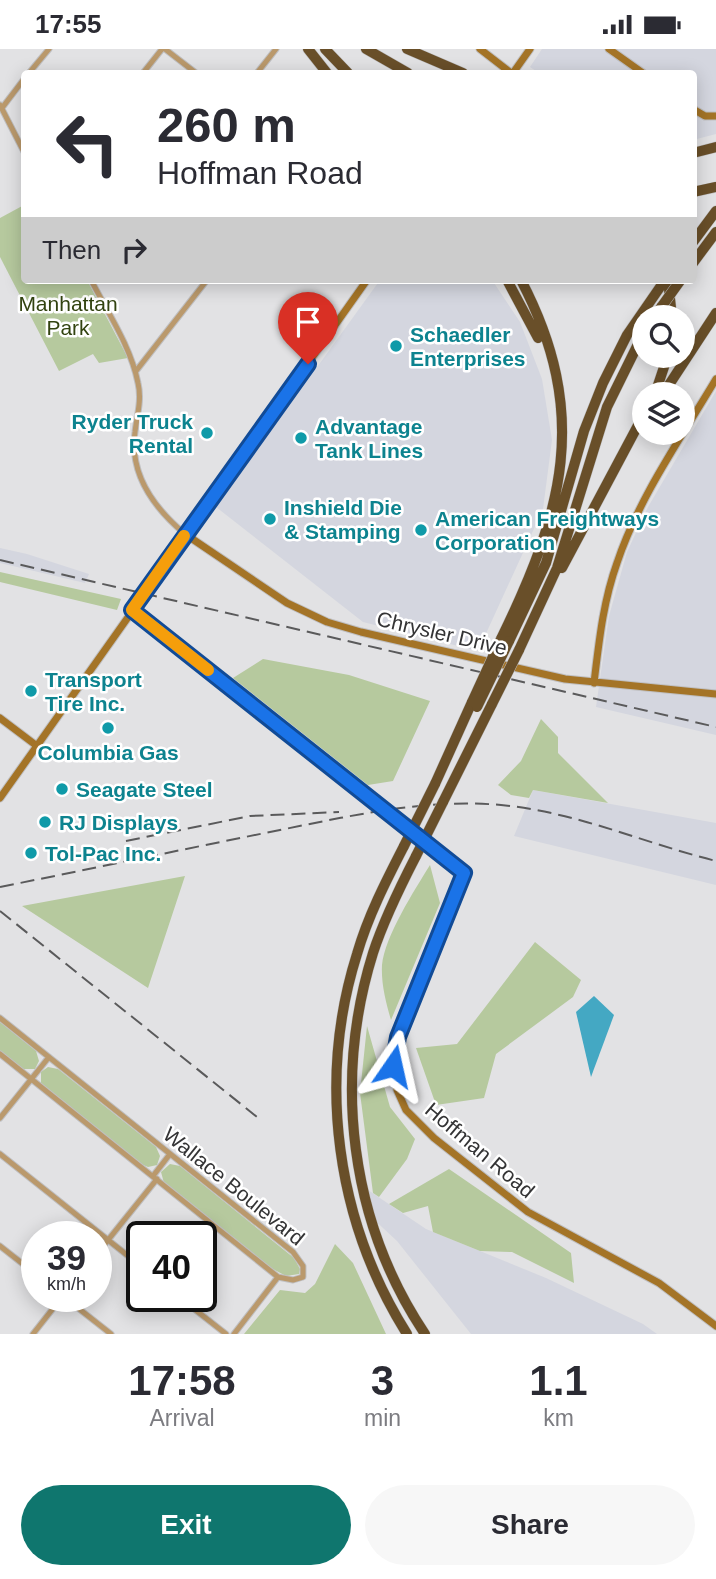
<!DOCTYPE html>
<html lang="en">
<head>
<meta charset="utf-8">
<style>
  body { margin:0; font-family:Helvetica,sans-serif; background:#f7f7f7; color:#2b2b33; height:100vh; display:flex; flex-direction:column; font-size:26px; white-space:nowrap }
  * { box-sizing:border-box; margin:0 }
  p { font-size:23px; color:#7c7c81 }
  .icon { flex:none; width:38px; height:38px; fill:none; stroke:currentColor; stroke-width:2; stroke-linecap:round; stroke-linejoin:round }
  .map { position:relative; height:1285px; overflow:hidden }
  .drawer { display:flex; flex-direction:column; background:#fff; flex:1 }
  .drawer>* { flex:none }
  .hud { position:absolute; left:21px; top:21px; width:676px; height:214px; border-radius:7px; box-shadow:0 4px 18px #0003; background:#fff; color:#2b2b33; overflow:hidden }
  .controls { position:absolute; left:632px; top:256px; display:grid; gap:14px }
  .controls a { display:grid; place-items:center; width:63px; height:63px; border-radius:50%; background:#fff; box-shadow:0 4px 18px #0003; font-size:35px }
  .speed { position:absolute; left:21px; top:1172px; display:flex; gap:14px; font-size:35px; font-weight:700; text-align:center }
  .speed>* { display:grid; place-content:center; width:91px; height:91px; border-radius:50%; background:#fff; box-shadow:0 4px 18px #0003; line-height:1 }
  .speed small { font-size:18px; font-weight:400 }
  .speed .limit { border:4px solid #111; border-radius:10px; background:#fff; color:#111 }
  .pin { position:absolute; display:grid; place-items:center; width:60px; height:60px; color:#fff; margin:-72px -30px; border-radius:50% 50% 50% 0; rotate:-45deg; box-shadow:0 0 7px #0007 }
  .pin .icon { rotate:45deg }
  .me { position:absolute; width:77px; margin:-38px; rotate:11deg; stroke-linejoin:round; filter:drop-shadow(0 0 5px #0008) }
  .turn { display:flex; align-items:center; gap:24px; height:147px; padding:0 21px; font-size:32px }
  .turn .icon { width:91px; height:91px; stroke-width:2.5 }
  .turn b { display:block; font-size:49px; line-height:60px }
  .then { display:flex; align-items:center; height:66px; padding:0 21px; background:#0003; gap:14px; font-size:26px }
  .eta { display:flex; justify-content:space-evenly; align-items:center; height:119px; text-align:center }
  .eta b { font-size:42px; font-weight:700; line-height:49px }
  .primary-button { display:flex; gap:14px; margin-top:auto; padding:14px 21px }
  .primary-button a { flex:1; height:80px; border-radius:42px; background:#0f766e; color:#fff; font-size:28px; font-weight:700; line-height:80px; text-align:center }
  .primary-button a+a { background:#f7f7f7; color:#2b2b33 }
  .status { display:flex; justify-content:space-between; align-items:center; height:49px; padding:0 35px; background:#fff; direction:ltr }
  .status svg { height:19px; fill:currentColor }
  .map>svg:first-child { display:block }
  .built { fill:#d4d6df }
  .green { fill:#b6c99e }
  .water { fill:#44a8c3 }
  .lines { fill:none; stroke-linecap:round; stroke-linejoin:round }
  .street-casing { stroke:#bfbfc1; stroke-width:7 }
  .secondary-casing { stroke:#bfbfc1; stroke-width:9 }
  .highway-casing { stroke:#bfbfc1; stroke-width:11 }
  .street { stroke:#ba996c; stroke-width:5 }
  .secondary { stroke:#a47427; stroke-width:7 }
  .highway { stroke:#694f29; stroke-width:10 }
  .rail { stroke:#5a5a5b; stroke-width:2; stroke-dasharray:14 7; stroke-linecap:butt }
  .highway-bridge-casing { stroke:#bfbfc1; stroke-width:11; stroke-linecap:butt }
  .highway-bridge { stroke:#694f29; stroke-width:10 }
  .route-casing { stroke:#114b97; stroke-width:18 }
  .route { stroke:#1a73e8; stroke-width:12 }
  .slow { stroke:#f59e0b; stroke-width:12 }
  .culture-dot { fill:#0f9aa8; stroke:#fff; stroke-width:2.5 }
  .labels { text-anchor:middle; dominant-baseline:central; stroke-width:5; stroke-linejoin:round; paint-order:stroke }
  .park-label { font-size:21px; fill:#324310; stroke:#fff }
  .culture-label { font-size:21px; font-weight:bold; fill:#0d838f; stroke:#fff; text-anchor:start }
  .street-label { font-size:21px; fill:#343435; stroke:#fff }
</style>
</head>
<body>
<div class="status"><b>17:55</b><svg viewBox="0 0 49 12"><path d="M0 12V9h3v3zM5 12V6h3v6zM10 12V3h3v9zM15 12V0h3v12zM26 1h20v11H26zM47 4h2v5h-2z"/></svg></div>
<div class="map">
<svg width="716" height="1285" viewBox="0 0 716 1285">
  <rect width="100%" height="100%" fill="#e2e2e4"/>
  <path class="built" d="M542,0H716V85L693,91V24H539L530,18Z
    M380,231H492L520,273L542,330L552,391L543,460L478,602L363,573L216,458Z
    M716,342V686L596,658L609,567L627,503L648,458Z
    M0,499L27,505L89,525L85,534L0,514Z
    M533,741L716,774V836L514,787Z
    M362,1137L426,1180L546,1229L643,1275L657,1285H471L397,1192L369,1166Z"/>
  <path class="green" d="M24,156V231H87L128,309L99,314L93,305L59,322L0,208V169Z
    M0,523L121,550L117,561L0,533Z
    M263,610L349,626L430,652L393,732L368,736L233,629Z
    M541,670L558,688V704L608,754L533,741L529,749L511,746L498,736L521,712Z
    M430,816L440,854L391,971C386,954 381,935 382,916C385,887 414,842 430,816Z
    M185,827L148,939L22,857Z
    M535,893L581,931L573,948L496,1005L484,1049L436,1056L416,999L457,995Z
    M0,973L36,1002L39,1012L35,1020H23L0,1002Z
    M367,977L390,1058L415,1090L407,1110L379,1148L373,1144L360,1044Z
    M48,1018L58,1020L156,1098L160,1107L157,1116L148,1118L141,1115L41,1034V1023Z
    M170,1115L180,1117L294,1209L300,1220L299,1225L286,1227L271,1219L164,1134L161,1123Z
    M449,1120L571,1204L574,1234L512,1203L480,1202L433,1183L428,1157L403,1164L389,1155Z
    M335,1195L353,1214L386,1285H244L280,1241L305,1244L315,1235Z"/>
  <path class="water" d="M594,947L614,966L591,1028L576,963Z"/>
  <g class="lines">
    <g class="street-casing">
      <path id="street" d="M165,0L196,24
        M29,24L49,0
        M143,24L162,0
        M257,24L276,0
        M0,56L24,103
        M2,59L24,30
        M91,231C108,264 131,298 138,334C142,351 137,366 135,383C129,425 154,459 185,485
        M136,322L207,231
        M0,969L293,1203L303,1217V1228L293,1231L278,1228L0,1005
        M0,1069L49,1008
        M0,1105L142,1218
        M153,1127L170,1105
        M0,1197L37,1226
        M96,1206L157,1130
        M64,1248L111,1285
        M179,1248L226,1285
        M33,1285L62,1248
        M234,1285L278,1228"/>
    </g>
    <g class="secondary-casing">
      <path id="secondary" d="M480,0L511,24
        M609,0L643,24
        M513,24L530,0
        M693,60L705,67H716
        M185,485L287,554L327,573L361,583L565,630L716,645
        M132,561L464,824L398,987L393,1017L397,1041L406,1061L434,1089L528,1163L659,1234L716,1277
        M594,634C599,593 603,553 617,514C639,448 681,389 716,330
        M0,669L37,697
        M0,749L367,231"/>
    </g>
    <g class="highway-casing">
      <path id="highway" d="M308,0L327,24
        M325,0L348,24
        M366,0L408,24
        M407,0L463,24
        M693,104L716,98
        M693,143L716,138
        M693,193L716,162
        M693,214L716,183
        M507,231L538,289
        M668,231L672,268
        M654,268L662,257
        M655,345L668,306
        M663,345L716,264
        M562,519L644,365
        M501,590C563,463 591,365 521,231
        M509,592L546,514L584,382L603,334L627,286L665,231
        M519,601L557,519L607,358L644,283
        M435,735L472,653
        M443,753L492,655
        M404,797C386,832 368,867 357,905C317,1032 336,1172 407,1285
        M416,807C400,838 384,870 373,904C333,1032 350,1173 425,1285"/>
    </g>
    <use href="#street" class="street"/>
    <use href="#secondary" class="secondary"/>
    <use href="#highway" class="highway"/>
    <path class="rail" d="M0,511L716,678
      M126,792L250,767L339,763
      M0,838C90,820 180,801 270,783C346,768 423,749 501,756C576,763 644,794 716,812
      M0,862L262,1072"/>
    <g class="highway-bridge-casing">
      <path id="highway-bridge" d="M662,257L680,232
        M472,653L501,590
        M492,655L519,601
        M477,658L509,592
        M404,797L435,735
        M416,807L443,753"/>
    </g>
    <use href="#highway-bridge" class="highway-bridge"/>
  </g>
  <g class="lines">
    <g class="route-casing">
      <path id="route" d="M308,315L132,561L464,824L398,988L393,1017"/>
    </g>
    <use href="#route" class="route"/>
    <path class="slow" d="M184,487L132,561L208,621"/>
  </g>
  <g class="culture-dot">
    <circle cx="396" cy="297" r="7"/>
    <circle cx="207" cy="384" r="7"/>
    <circle cx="301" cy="389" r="7"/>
    <circle cx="270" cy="470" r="7"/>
    <circle cx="421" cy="481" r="7"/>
    <circle cx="31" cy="642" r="7"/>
    <circle cx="108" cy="679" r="7"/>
    <circle cx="62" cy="740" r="7"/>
    <circle cx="45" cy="773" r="7"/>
    <circle cx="31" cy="804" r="7"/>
  </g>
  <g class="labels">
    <g class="park-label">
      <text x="68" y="254">Manhattan<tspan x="68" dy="24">Park</tspan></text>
    </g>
    <g class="culture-label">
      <text x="410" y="285">Schaedler<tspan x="410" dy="24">Enterprises</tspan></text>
      <text x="193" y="372" text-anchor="end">Ryder Truck<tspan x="193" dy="24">Rental</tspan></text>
      <text x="315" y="377">Advantage<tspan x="315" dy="24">Tank Lines</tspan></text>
      <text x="284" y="458">Inshield Die<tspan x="284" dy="24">&amp; Stamping</tspan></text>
      <text x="435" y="469">American Freightways<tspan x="435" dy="24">Corporation</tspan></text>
      <text x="45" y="630">Transport<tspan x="45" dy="24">Tire Inc.</tspan></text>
      <text x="108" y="703" text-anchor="middle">Columbia Gas</text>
      <text x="76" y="740">Seagate Steel</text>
      <text x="59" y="773">RJ Displays</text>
      <text x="45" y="804">Tol-Pac Inc.</text>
    </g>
    <g class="street-label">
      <text transform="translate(442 584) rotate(13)">Chrysler Drive</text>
      <text transform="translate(480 1101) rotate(40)">Hoffman Road</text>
      <text transform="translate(234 1137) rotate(39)">Wallace Boulevard</text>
    </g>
  </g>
</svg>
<div class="controls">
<a><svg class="icon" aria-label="search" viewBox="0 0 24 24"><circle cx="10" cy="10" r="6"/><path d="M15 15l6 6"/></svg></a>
<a><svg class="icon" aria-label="layers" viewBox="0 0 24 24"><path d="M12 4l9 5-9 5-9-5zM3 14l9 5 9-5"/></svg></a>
</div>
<div class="speed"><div>39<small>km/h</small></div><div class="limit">40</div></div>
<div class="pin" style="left:308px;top:315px;background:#d93025"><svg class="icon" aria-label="arrive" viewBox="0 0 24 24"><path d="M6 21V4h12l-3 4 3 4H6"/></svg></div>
<svg class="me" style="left:393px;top:1017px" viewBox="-20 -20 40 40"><path d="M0-17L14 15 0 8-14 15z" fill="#1a73e8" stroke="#fff" stroke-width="4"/></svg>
<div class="hud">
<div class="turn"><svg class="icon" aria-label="left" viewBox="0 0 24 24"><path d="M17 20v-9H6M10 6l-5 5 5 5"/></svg><div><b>260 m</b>Hoffman Road</div></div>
<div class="then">Then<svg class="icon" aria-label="right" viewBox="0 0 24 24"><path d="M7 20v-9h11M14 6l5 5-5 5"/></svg></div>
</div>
</div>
<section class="drawer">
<div class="eta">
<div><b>17:58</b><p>Arrival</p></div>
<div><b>3</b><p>min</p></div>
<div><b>1.1</b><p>km</p></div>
</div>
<div class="primary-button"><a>Exit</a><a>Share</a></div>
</section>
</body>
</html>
